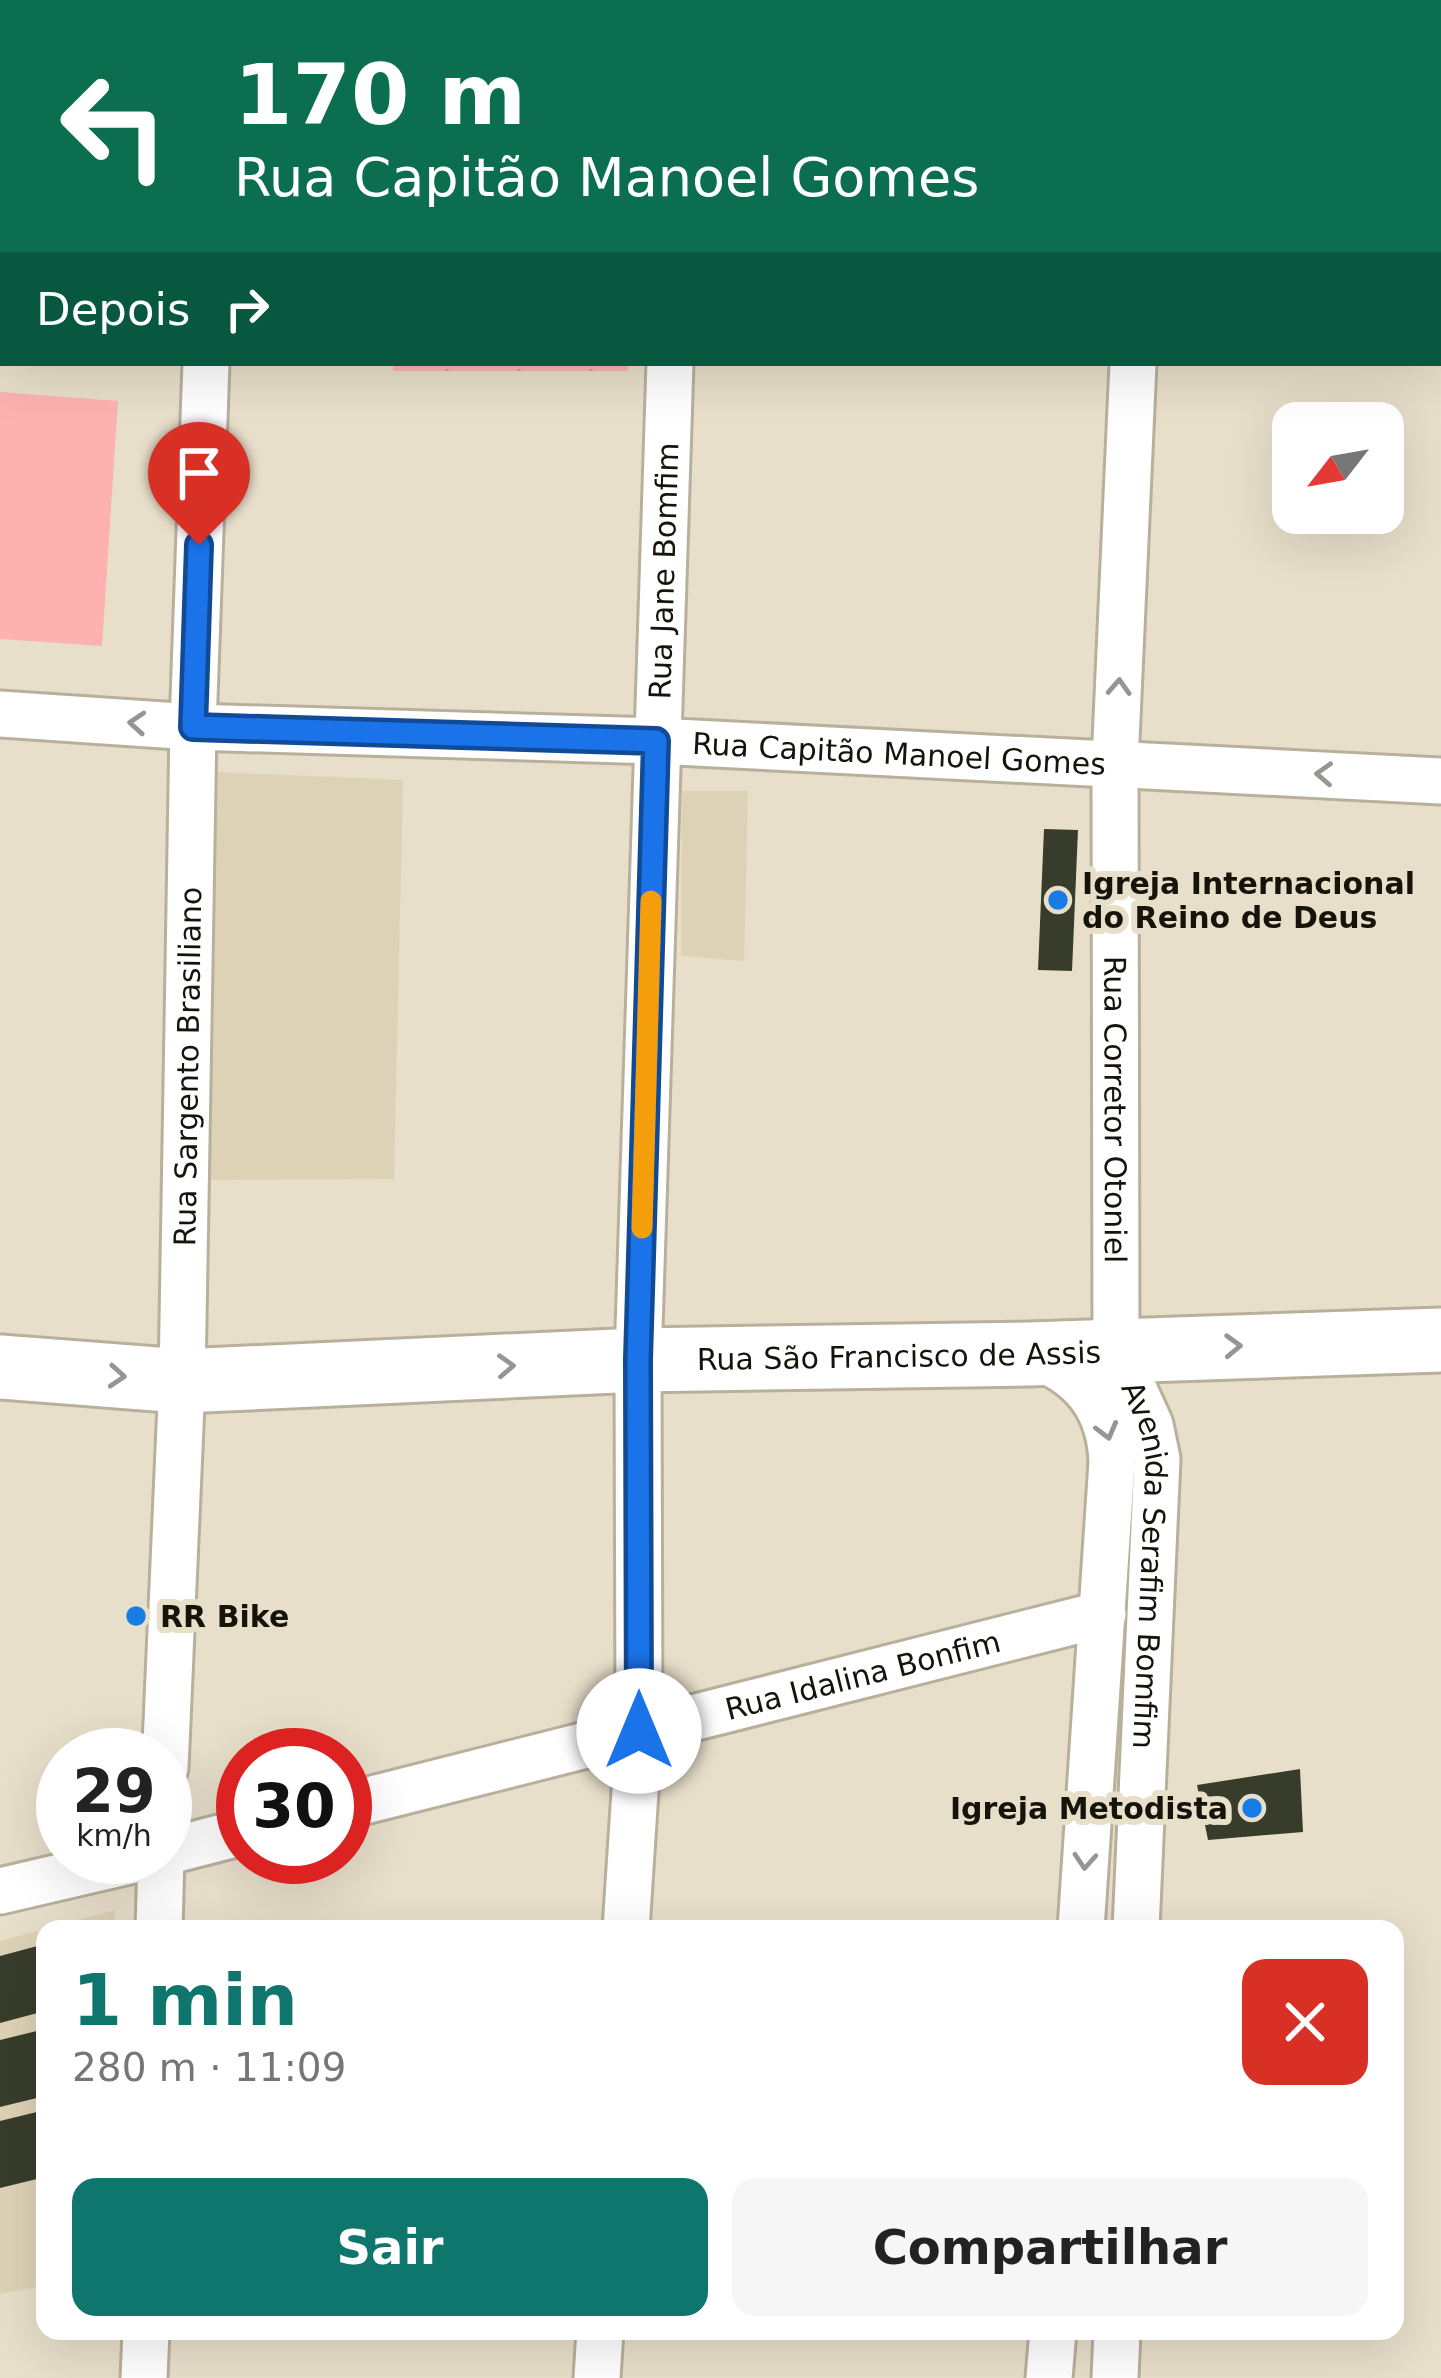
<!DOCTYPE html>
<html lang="pt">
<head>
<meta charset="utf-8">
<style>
  body { margin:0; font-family:"DejaVu Sans",sans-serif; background:#f6f6f6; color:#222; height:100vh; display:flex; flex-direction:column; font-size:45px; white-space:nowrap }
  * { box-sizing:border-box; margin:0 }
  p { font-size:39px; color:#767676 }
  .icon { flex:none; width:66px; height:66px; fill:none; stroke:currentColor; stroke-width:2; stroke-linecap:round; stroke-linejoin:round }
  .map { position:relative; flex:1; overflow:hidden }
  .drawer { position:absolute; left:36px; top:1920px; width:1368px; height:420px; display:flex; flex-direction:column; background:#fff; border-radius:24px; box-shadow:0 12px 48px #0002 }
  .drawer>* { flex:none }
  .guide { position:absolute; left:0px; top:0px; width:1443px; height:366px; box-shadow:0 12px 48px #0002; background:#0b6e4f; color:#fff; overflow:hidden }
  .needle { width:78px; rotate:239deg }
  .tools { position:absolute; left:1272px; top:402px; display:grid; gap:24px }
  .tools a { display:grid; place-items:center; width:132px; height:132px; border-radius:24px; background:#fff; box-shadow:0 12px 48px #0002; font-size:60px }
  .speed { position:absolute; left:36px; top:1728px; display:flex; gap:24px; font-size:60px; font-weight:700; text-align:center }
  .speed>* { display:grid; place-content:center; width:156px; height:156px; border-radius:50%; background:#fff; box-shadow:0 12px 48px #0002; line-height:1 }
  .speed small { font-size:30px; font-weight:400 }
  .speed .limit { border:18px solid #d22; background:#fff; color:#111 }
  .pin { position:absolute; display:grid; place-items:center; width:102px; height:102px; color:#fff; margin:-123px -51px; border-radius:50% 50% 50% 0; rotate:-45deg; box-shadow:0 0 12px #0007 }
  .pin .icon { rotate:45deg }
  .me { position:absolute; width:132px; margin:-66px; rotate:0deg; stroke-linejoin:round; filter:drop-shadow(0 0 9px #0008) }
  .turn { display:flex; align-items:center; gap:42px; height:252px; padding:0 36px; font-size:54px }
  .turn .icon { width:156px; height:156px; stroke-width:2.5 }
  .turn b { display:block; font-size:84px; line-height:102px }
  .then { display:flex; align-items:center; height:114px; padding:0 36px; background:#0003; gap:24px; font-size:45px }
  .round { display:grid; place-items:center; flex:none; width:126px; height:126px; border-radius:24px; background:#f6f6f6 }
  .headline { display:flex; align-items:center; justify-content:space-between; height:204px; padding:0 36px }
  h1 { font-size:72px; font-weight:600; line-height:90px; color:#0f766e }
  .button { display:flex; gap:24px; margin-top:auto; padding:24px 36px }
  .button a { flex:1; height:138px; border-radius:24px; background:#0f766e; color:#fff; font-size:48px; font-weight:600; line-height:138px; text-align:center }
  .button a+a { background:#f6f6f6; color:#222 }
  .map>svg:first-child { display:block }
  .built { fill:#ded2b6 }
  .grass { fill:url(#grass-tufts) }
  .park { fill:#fdb2b0 }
  .building { fill:#383d2b }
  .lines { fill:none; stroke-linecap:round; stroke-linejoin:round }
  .street-casing { stroke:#b9b09c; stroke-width:51 }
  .secondary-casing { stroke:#b9b09c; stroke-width:69 }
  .street { stroke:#fff; stroke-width:45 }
  .secondary { stroke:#fff; stroke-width:63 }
  .oneway { stroke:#969591 }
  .route-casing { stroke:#114b97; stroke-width:30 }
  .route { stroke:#1a73e8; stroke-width:21 }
  .slow { stroke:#f59e0b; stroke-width:21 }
  .poi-dot { fill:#177ce4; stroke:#e8dfca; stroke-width:4.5 }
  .labels { text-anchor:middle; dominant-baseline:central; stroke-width:12; stroke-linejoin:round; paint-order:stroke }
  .street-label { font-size:30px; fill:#16130b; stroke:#e8dfca }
  .poi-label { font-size:30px; font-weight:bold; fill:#16130b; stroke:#e8dfca; text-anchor:start }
</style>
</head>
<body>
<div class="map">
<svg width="1441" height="2378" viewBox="0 0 1441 2378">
  <defs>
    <pattern id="grass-tufts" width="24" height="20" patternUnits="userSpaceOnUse" patternTransform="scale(3)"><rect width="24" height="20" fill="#fdb2b0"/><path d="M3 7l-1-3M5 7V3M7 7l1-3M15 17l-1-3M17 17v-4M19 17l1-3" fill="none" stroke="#d89896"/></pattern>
  </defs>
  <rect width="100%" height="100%" fill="#e8dfca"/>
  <path class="built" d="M0,0H164L3,3V317Z
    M218,772L403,780L394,1179L201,1180Z
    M682,791H748L744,961L681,956Z
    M115,1910L114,1929H45V2285L0,2294V1941Z"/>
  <path class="grass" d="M393,363H629L628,371H393Z"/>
  <path class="park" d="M0,392L118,401L102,646L0,639Z"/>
  <path class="building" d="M1044,829L1078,830L1072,971L1038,970Z
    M1300,1769L1303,1832L1208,1840L1197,1785Z
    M45,1944V2011L0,2023V1956Z
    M45,2029V2096L0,2107V2040Z
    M45,2110V2177L0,2188V2121Z"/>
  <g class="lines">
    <g class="street-casing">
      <g id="street">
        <path d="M219,3V0"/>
        <path d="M1148,3V0"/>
        <path id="s1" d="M1133,363L1115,763L1116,1350L1150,1425L1157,1459L1136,1929"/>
        <path id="s2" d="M0,714L193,727L656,741L1441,781"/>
        <path d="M1032,1355C1083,1373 1110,1408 1112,1462L1081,1929"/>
        <path id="s3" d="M165,1768L182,1381L193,727L206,363"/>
        <path id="s4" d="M345,1806L1103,1614"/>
        <path d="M165,1852L243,1832"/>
        <path d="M0,1891L146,1857"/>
        <path d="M159,1929L161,1857"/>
        <path id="s5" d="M626,1929L639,1731L638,1360L670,363"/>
        <path d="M144,2378L146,2331"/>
        <path d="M597,2378L600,2331"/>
        <path d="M1049,2378L1053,2331"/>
        <path d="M1115,2378L1117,2331"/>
      </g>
    </g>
    <g class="secondary-casing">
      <g id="secondary">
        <path id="s6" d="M0,1367L182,1381L638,1360L1029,1354L1441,1340"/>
      </g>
    </g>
    <use href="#street" class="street"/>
    <use href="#secondary" class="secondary"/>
  </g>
  <defs><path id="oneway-chevron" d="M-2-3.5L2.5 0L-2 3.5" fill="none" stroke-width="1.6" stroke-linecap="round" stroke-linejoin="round" transform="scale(3)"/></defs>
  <g class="oneway">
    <use href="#oneway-chevron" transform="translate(1119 687) rotate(-87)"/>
    <use href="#oneway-chevron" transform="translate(137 723) rotate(-176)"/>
    <use href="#oneway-chevron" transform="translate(1324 774) rotate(-177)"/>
    <use href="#oneway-chevron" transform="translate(1233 1346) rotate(-2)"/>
    <use href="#oneway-chevron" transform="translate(506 1366) rotate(-3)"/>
    <use href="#oneway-chevron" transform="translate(117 1376) rotate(4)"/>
    <use href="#oneway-chevron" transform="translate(1107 1431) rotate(75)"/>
    <use href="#oneway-chevron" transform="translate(1085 1861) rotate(94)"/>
  </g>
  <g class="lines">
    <g class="route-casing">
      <path id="route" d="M199,545L193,727L656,741L638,1360L639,1731"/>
    </g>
    <use href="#route" class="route"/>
    <path class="slow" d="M642,1228L651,901"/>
  </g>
  <g class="poi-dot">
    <circle cx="1058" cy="900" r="12"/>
    <circle cx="136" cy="1616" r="12"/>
    <circle cx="1252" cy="1808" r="12"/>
  </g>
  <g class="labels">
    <g class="street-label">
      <text stroke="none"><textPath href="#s5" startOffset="1359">Rua Jane Bomfim</textPath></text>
      <text stroke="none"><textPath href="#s2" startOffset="900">Rua Capitão Manoel Gomes</textPath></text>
      <text stroke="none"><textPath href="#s3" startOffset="702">Rua Sargento Brasiliano</textPath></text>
      <text stroke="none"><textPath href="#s1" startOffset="747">Rua Corretor Otoniel</textPath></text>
      <text stroke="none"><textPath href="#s6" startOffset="900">Rua São Francisco de Assis</textPath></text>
      <text stroke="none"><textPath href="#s1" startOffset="1209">Avenida Serafim Bomfim</textPath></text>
      <text stroke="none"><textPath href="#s4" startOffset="534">Rua Idalina Bonfim</textPath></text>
    </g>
    <g class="poi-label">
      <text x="1082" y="883">Igreja Internacional<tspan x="1082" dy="34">do Reino de Deus</tspan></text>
      <text x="160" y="1616">RR Bike</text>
      <text x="1228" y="1808" text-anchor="end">Igreja Metodista</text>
    </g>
  </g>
</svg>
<div class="tools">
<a><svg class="needle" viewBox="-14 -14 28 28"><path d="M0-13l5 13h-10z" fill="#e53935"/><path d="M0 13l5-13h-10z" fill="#767676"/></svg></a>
</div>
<div class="speed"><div>29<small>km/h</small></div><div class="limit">30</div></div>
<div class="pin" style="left:199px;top:545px;background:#d93025"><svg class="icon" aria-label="arrive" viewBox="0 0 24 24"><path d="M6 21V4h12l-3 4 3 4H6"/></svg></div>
<svg class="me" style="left:639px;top:1731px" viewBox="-20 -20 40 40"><circle r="19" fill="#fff"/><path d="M0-13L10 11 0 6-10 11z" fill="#1a73e8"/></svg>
<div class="guide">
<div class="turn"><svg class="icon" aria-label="left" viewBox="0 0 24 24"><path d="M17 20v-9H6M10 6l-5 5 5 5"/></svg><div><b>170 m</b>Rua Capitão Manoel Gomes</div></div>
<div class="then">Depois<svg class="icon" aria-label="right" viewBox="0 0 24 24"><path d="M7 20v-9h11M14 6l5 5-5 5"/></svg></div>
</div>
<section class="drawer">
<div class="headline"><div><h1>1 min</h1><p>280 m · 11:09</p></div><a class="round" style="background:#d93025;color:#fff"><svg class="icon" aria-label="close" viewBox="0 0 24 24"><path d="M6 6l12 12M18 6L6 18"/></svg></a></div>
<div class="button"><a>Sair</a><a>Compartilhar</a></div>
</section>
</div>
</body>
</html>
